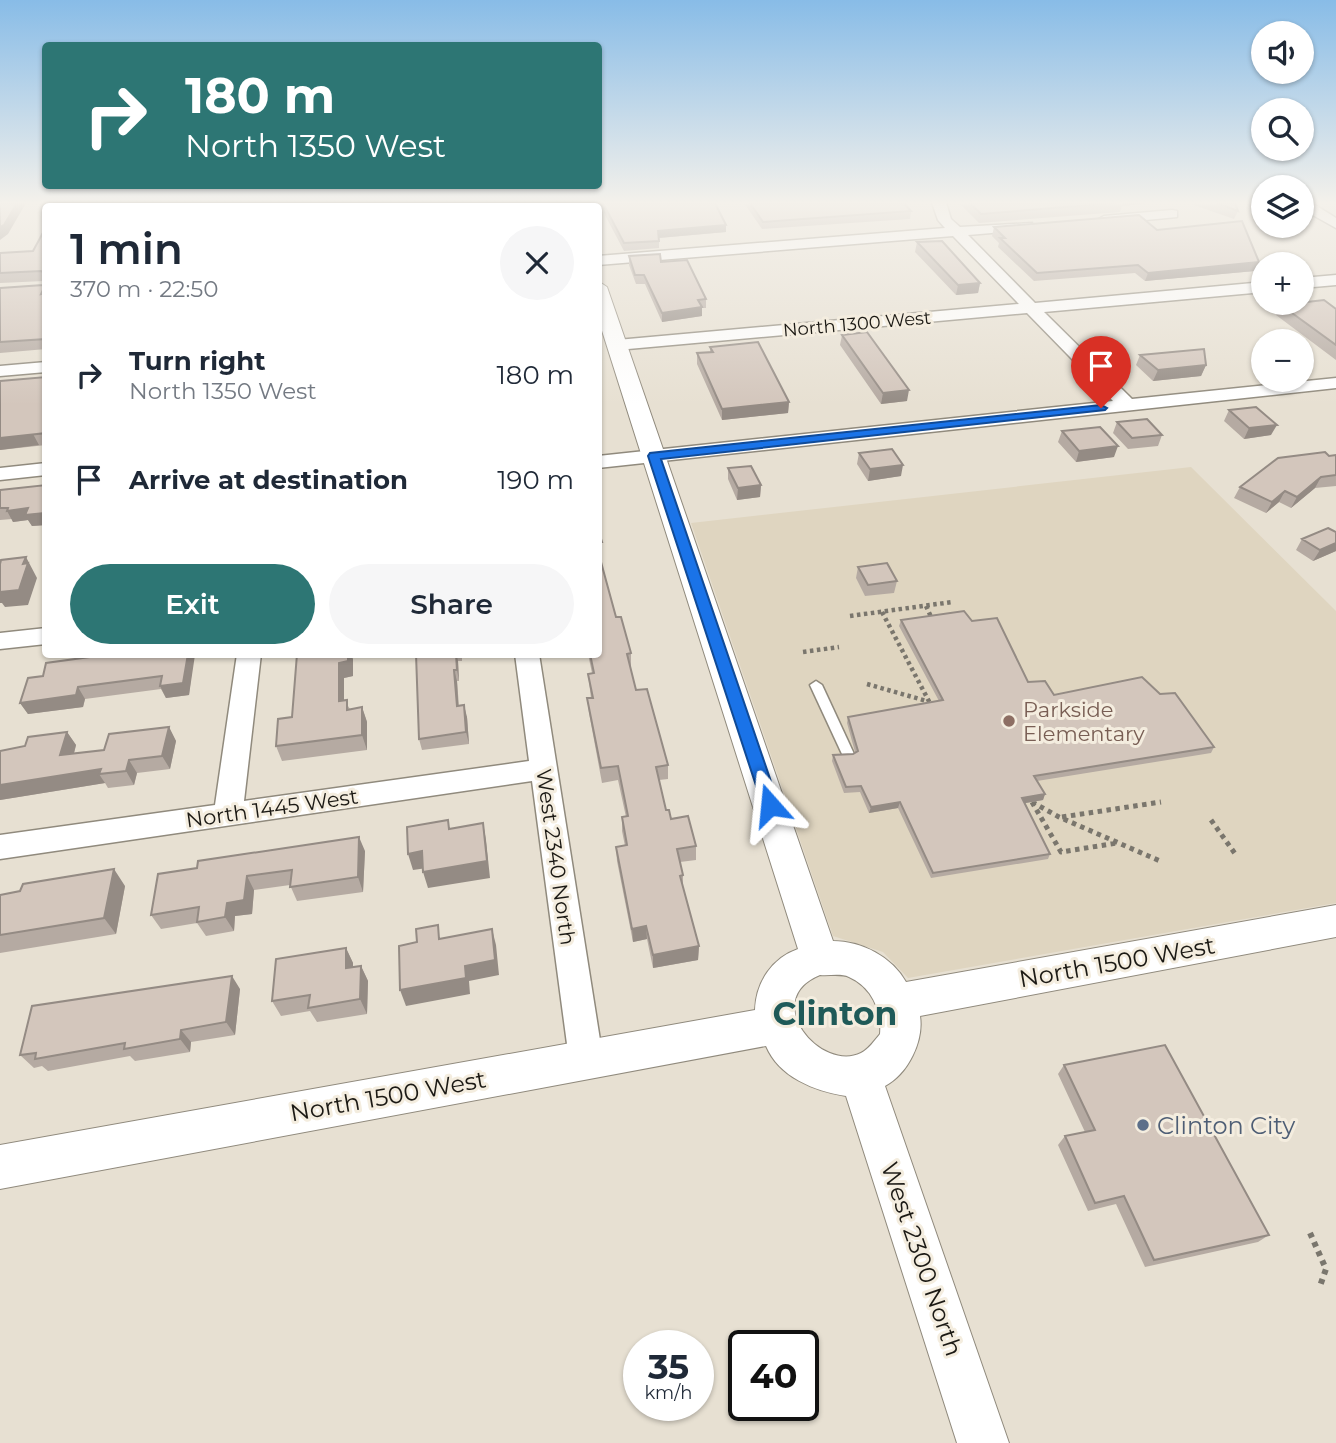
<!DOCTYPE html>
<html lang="en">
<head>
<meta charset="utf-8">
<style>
  body { margin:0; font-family:Montserrat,sans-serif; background:#f6f6f7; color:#1f2937; height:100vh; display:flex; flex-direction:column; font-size:26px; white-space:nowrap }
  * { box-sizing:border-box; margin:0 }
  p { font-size:23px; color:#747a83 }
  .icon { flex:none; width:38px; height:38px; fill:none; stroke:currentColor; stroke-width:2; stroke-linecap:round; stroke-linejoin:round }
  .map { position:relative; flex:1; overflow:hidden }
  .drawer { position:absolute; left:42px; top:203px; width:560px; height:455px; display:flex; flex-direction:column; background:#fff; border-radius:7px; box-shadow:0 2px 5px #0004 }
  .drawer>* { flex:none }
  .top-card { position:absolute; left:42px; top:42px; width:560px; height:147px; border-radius:7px; box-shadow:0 2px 5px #0004; background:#2d7674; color:#fff; overflow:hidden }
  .buttons { position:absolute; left:1251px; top:21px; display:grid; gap:14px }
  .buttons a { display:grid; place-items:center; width:63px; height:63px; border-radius:50%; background:#fff; box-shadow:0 2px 5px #0004; font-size:35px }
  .speed { position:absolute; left:623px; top:1330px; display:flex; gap:14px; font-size:35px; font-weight:700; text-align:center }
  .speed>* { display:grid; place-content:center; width:91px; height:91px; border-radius:50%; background:#fff; box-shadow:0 2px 5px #0004; line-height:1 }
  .speed small { font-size:18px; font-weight:400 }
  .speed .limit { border:4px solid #111; border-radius:10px; background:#fff; color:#111 }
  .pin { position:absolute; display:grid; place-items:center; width:60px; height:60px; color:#fff; margin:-72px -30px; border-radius:50% 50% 50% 0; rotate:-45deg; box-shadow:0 0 7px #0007 }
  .pin .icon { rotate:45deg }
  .me { position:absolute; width:77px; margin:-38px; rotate:342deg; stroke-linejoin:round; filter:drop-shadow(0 0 5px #0008) }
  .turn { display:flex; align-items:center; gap:24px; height:147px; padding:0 28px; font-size:32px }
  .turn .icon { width:91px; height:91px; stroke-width:2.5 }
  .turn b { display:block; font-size:49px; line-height:60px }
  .round { display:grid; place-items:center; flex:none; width:74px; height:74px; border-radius:37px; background:#f6f6f7 }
  .head { display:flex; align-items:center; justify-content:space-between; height:119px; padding:0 28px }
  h1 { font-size:42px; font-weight:600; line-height:52px }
  .button { display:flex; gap:14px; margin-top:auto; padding:14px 28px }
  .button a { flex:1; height:80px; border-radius:42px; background:#2d7674; color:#fff; font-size:28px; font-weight:600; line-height:80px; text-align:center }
  .button a+a { background:#f6f6f7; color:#1f2937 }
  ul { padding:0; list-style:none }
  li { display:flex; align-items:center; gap:21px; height:105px; padding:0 28px }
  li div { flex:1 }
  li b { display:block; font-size:26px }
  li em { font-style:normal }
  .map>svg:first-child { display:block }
  .built { fill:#dfd5c0 }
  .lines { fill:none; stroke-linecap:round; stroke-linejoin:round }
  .service-casing { stroke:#908a7d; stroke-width:3 }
  .minor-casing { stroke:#908a7d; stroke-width:3 }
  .tertiary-casing { stroke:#908a7d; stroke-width:2 }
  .path-far2 { stroke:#7a766d; stroke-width:4.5; stroke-dasharray:3.5 3.5; stroke-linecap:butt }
  .path-far1 { stroke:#7a766d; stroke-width:5; stroke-dasharray:4.5 4.5; stroke-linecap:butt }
  .path { stroke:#7a766d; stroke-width:6; stroke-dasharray:5 5; stroke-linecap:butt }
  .service { fill:#fff; fill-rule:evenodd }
  .minor { fill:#fff; fill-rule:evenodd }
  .tertiary { fill:#fff; fill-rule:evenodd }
  .wall { fill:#b5aaa2 }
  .shaded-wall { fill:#948b84 }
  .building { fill:#d3c6bc; stroke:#948b84; stroke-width:2 }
  .route { fill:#1a73e8; stroke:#114b97; stroke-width:2 }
  .education-dot { fill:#8d6e63; stroke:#f4eddf; stroke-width:2.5 }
  .service-dot { fill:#5c6f8a; stroke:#f4eddf; stroke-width:2.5 }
  .labels { text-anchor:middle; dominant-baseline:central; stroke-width:6; stroke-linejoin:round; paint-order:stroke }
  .far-street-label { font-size:18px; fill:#1b1914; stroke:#f4eddf }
  .education-label { font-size:21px; fill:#785e54; stroke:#f4eddf; text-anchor:start }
  .street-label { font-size:21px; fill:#1b1914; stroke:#f4eddf }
  .near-street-label { font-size:24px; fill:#1b1914; stroke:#f4eddf }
  .near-service-label { font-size:24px; fill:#4e5e75; stroke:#f4eddf; text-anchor:start }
  .near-district-label { font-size:33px; font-weight:bold; fill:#1f5a58; stroke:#f4eddf }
</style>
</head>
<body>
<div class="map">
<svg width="1336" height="1443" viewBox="0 0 1336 1443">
  <rect width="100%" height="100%" fill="#e7e0d2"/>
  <path class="built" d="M1191,467L1336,611V903L908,978L883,952L833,936L691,523Z"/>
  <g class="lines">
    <g class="service-casing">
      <path id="service" d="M816,681L822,685L854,754L852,757H844L842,754L810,685Z"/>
    </g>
    <g class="minor-casing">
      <path id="minor" d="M120,203H133L131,206H119Z
        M275,203H294C291,208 278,208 275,203Z
        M421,203H435V206H422Z
        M932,203H946L951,219L960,227L1032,223V229L1027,230L968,235L1035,303L1264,282V292L1044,312L1132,399L1336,378V388L598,468V456L1113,401L1027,313L617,350L608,345L617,340L1019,304L953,236L598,265V256L945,228L938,220Z
        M1302,203H1312L1336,218V228L1302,209Z
        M1172,210L1177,211V217L1104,224L1097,220L1104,216Z
        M1336,275V285L1302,288V278Z
        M46,362V372L0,376V366Z
        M46,463V475L0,480V468Z
        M46,628V644L0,649V633Z
        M237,654H261L244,801L529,761L515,654H539L603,1059L598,1071L586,1076L574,1071L569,1059L532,781L0,859V835L215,805Z"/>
    </g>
    <g class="tertiary-casing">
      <path id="tertiary" d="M563,203H579L580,206H564Z
        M598,281L607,287L833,941C862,941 892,957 906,982L1336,905V937L920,1016C924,1041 908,1074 885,1086L1009,1443H957L846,1096C814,1091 779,1077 766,1046L0,1189V1145L755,1010C756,982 772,958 798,949L598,318ZM820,975C829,976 841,973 849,977C872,987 882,1011 880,1034C875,1040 868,1050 861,1053C821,1073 759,1000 820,975Z"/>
    </g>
    <path class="path-far2" d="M926,606L933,621
      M882,612L932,707
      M850,616L952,602
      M803,652L839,647
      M867,684L930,702"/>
    <path class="path-far1" d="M1032,802L1059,817L1160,861
      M1032,802L1061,852L1117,843
      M1062,817L1161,802
      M1211,820L1236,855"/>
    <path class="path" d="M1310,1233L1326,1269L1320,1286"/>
    <use href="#service" class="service"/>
    <use href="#minor" class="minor"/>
    <use href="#tertiary" class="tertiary"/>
  </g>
  <path class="wall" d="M601,203H715L726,225V232L659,238V248L624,251L605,215Z
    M744,203H904L911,211L910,219L762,229Z
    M959,203H1148L1122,206L1120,212L979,223Z
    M1188,203H1235L1238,211L1234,219Z
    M1246,203H1264V215H1263Z
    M46,227V349L0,353V288L43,285L44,281L0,283V253L33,251Z
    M994,227L1157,230L1255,271L1145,281L1135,273L1034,281L998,247L999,243L992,236Z
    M917,242L980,283L978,293L956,295L915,252Z
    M629,256L661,262L706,299V308H702V316L662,322L645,284H636L629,265Z
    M1281,305L1336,309V360L1276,315Z
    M842,335L907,401L881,404L840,345Z
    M710,347L789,402L788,413L722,420L697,364V353L710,352Z
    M1140,355L1206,365L1201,376L1153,381L1136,365Z
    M46,377V445L0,450Z
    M1229,410L1271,435L1244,439L1224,421Z
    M1117,422L1162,435L1158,446L1128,449L1113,433Z
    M1062,431L1114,457L1076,462L1058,442Z
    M859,453L901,476L868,481L857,464Z
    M1336,455V486L1315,488L1291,508L1279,502L1266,513L1234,498L1240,487L1329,456Z
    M728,468L761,485L760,497L737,500L728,479Z
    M46,485V525L32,526L28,520L13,522L12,519L0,520V490Z
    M598,529L602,542V556L600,557L616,617L631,653V668H630L636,690L668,765V779L659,780L666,810L671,819L696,846V860L680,862L683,875V888L699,946L698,960L653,968L647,939L633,942L617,861L616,847L625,846L622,831V817H626L618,780L602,783L589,713L587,698H591L588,674L592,673L588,654H598Z
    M1336,532V551L1313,561L1296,550L1302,539Z
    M858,567L897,581L894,593L865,596L856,578Z
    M901,620L972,621L1028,682L1054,695L1214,747L1211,753L1037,781L1045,794L1043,800L1025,803L1050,854L1048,859L931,878L898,808L869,813L860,792L844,793L832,761L833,755L853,754L855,752L847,723L848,717L939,701L899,626Z
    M112,654H194L189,695L166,698L161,689L85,699L83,707L28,714L20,703L43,676Z
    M416,654H462V661H458L459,681H457L459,706L467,717L469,744L422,750L419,739Z
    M353,659V676L344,678V700L350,709L362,707L367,722V750L282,761L276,746Z
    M169,727L176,741L170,769L137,773L134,785L108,788L105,783L0,800V751L25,746L67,732L76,745L74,753L104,750Z
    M365,851L363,892L297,901L290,885L254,890L252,914L235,916L234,931L206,936L197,923L161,929L151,915L197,868Z
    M125,886L116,934L0,953V895Z
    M346,948L353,963V967L361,966L368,981L367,1014L317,1022L310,1011L281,1016L272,1001Z
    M240,989L235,1035L191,1042L190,1052L135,1061L130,1056L48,1071L42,1066L34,1068L20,1055Z
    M1064,1065L1269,1235L1258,1242L1145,1267L1116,1204L1088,1211L1058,1145L1065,1136L1085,1132L1058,1074Z"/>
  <path class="shaded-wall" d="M17,203H26L8,234L0,240V227Z
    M82,203H91L89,206H81Z
    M173,203H179L178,206H172Z
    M1123,203H1148L1122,206Z
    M726,225V232L658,238V231Z
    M1259,262L1255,271L1145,281L1148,273Z
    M980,283L978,293L956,295L958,285Z
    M46,284L45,304L41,294Z
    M702,307V316L662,322V313Z
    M1206,365L1201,376L1153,381L1158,370Z
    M909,390L907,401L881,404L883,393Z
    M789,402L788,413L722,420V409Z
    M1277,425L1271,435L1244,439L1249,428Z
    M33,434L39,445L0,450V438Z
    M1118,446L1114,457L1076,462L1079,451Z
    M903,465L901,476L868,481L870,469Z
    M1321,477L1315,488L1291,508L1297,497Z
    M761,485L760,497L737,500L738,488Z
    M1285,491L1279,502L1266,513L1272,502Z
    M28,508L46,513V525L32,526L28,520L13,522L7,511Z
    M1336,543V551L1313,561L1320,550Z
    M26,557L37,578L28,605L5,607L2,603H0V590L23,564Z
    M188,654L195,655L189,695L166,698L160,686Z
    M348,654H351L353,659V676L344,678V716L339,701V663Z
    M456,654L458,661L459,681L457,670Z
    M454,670L457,681L459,718L457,706Z
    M78,687L85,699L83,707L28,714L20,703Z
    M464,705L467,717L469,744L466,732Z
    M362,707L367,722V750L362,735Z
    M169,727L176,741L170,769L162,756Z
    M67,732L76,745L70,769L60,755Z
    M129,760L137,773L134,785L126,771Z
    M101,769L99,774L105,783L0,800V785Z
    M1045,794L1043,800L1020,804L1022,798Z
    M900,802L898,808L869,813L871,807Z
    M483,823L486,840L490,878L428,888L423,872Z
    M359,837L365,851L363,892L358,877Z
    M422,851L427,868L413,870L408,854Z
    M114,869L125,886L116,934L104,918Z
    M247,876L254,890L252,914L235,916L234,931L225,917L227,903Z
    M646,926L647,939L633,942L632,929Z
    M492,929L496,945L499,975L469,981L470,994L406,1006L400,990L465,966Z
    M699,946L698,960L653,968V955Z
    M346,948L353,963V984L346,968Z
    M361,966L368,981L367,1014L360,999Z
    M232,976L240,989L235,1035L226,1022Z
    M181,1030L191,1042L190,1052L180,1039Z"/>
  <path class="building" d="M0,203H17L4,225L0,227Z
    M59,203H82L81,206H57Z
    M150,203H173L172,206H148Z
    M216,203H239V205L241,206H216Z
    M301,203H331L332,206H301Z
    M369,203H392L393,206H369Z
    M461,203H533L534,206H462Z
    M603,203H715L726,225L658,231L659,241L624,243Z
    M750,203H904L911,211L763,222Z
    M970,203H1114L981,214Z
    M1217,203H1235L1238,211Z
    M1139,215L1157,230L1242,221L1259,262L1148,273L1138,265L1037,273L1000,238H1005L994,227Z
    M46,227V284L41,294L46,293V339L0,342V288L43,285L44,273L41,271L0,273V253L33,251Z
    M942,241L980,283L958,285L917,242Z
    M660,254L661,262L687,260L706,299L698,300L702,307L662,313L644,275H635L629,256Z
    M1324,300L1336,309V345L1281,305Z
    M867,332L909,390L883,393L842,335Z
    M758,342L789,402L722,409L697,353L713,352L710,347Z
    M1204,349L1206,365L1158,370L1140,355Z
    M46,377V433L0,438V381Z
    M1256,407L1277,425L1249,428L1229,410Z
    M1147,419L1162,435L1132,438L1117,422Z
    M1100,427L1118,446L1079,451L1062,431Z
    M892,449L903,465L870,469L859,453Z
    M1325,452L1329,456L1336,455V475L1321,477L1297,497L1285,491L1272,502L1240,487L1278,458Z
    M751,466L761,485L738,488L728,468Z
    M46,485L45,513L25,515L28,508L7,511L8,508H0V490Z
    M1328,528L1336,532V543L1320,550L1302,539Z
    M598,529L602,542H598Z
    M598,551L616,617H621L631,653L627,654L636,690L647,689L668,765L656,767L666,810H669L671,819L688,816L696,846L677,849L683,875L680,876L699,946L653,955L646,926L632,929L616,847L627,845L622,817L628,816L618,766L601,768L587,698H593L588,674L594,673L590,654H598Z
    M26,557L23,564L28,563L19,590L0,592V564L1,560Z
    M887,563L897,581L868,585L858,567Z
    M964,611L972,621L997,618L1028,682L1045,681L1054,695L1142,677L1160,694L1175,693L1214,747L1034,776L1045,794L1022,798L1050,854L933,873L900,802L871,807L861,786L846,787L833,755L853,754L858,751L848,717L943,700L901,620Z
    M112,654H188L183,683L160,686L162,676L78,687L76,695L20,703L28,678L43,676L46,663Z
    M297,654H348V661L339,663V701L347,700V710L362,707V735L276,746L278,719L292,717Z
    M416,654H456L457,670H454L457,706L464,705L466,732L419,739Z
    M169,727L162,756L129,760L126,771L99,774L101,769L0,785V751L25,746L28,737L67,732L60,755L104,750L109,734Z
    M448,820L449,829L483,823L487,861L423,872L422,851L408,854L407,827Z
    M359,837L358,877L290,887L292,870L247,876L244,900L227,903L225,917L197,922L199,907L151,915L158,874L197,868L198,861Z
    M114,869L104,918L0,935V895L20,891L23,884Z
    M438,925L439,939L492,929L495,960L465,966L466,978L400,990L399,946L417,942L416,929Z
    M346,948V968L361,966L360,999L308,1008L310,995L272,1001L276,959Z
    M232,976L226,1022L181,1030L180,1039L124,1049L125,1043L35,1059L36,1053L20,1055L32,1006Z
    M1165,1045L1269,1235L1154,1260L1124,1196L1095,1203L1065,1136L1095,1130L1064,1065Z"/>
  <linearGradient id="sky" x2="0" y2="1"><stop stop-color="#88bce7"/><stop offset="0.5" stop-color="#f4f1eb"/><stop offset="1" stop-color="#f4f1eb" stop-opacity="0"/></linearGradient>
  <rect width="1336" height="405" fill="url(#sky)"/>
  <path class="route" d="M1101,405L1107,408L1105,410L661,459L779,805L776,810H764L648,456L650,453Z"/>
  <circle class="education-dot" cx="1009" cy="721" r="7"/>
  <circle class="service-dot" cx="1143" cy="1125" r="7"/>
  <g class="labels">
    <g class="far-street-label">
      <text transform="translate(857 324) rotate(-5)">North 1300 West</text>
    </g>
    <g class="education-label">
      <text x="1023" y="709">Parkside<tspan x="1023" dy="24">Elementary</tspan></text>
    </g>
    <g class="street-label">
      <text transform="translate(272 808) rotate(-8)">North 1445 West</text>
      <text transform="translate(556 857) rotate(82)">West 2340 North</text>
    </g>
    <g class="near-street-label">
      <text transform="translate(1117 962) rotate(-10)">North 1500 West</text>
      <text transform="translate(388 1096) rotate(-10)">North 1500 West</text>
      <text transform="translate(922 1259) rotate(71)">West 2300 North</text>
    </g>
    <g class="near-service-label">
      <text x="1157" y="1125">Clinton City</text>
    </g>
    <g class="near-district-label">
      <text x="835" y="1013">Clinton</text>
    </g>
  </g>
</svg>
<div class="buttons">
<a><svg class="icon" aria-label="sound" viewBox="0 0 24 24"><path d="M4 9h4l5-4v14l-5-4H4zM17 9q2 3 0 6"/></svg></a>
<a><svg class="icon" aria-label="search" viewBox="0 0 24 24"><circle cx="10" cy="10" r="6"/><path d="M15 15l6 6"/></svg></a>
<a><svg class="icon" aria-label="layers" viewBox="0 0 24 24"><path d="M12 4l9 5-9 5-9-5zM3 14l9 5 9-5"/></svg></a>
<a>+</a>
<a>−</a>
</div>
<div class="speed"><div>35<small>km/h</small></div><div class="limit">40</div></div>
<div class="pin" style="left:1101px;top:408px;background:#d93025"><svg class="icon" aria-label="arrive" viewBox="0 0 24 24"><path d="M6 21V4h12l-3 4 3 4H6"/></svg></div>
<svg class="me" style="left:770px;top:805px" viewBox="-20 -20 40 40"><path d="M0-17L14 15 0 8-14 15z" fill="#1a73e8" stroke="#fff" stroke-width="4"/></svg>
<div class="top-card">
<div class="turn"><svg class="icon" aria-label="right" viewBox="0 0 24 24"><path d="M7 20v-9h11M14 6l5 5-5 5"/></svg><div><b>180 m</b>North 1350 West</div></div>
</div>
<section class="drawer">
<div class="head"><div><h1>1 min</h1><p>370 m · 22:50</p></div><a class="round"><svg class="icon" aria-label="close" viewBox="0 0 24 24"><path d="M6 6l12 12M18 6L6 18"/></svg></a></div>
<ul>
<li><svg class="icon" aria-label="right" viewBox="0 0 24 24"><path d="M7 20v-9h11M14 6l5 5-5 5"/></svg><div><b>Turn right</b><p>North 1350 West</p></div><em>180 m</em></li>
<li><svg class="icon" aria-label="arrive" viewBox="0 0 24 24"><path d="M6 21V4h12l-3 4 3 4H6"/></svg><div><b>Arrive at destination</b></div><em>190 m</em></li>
</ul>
<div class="button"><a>Exit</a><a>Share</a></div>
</section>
</div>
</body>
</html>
